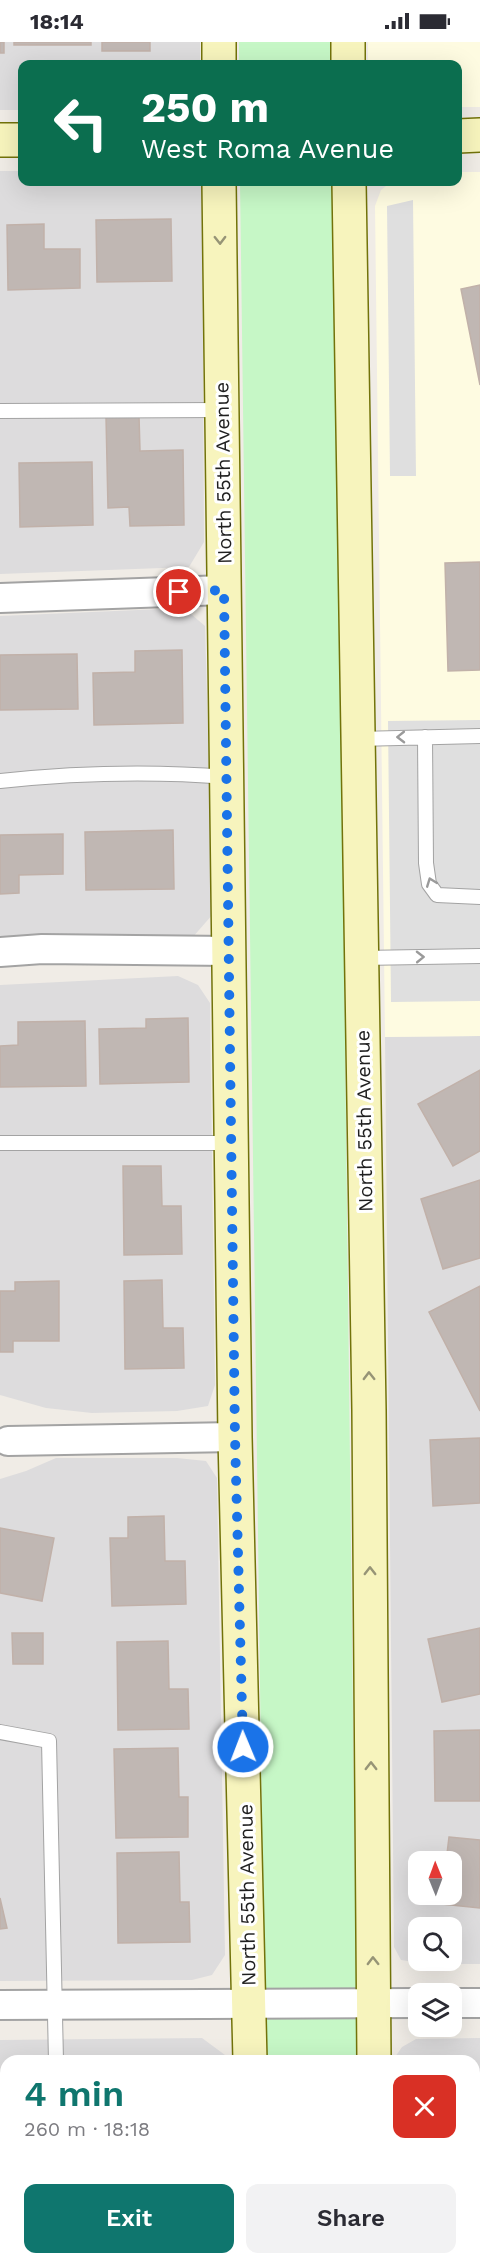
<!DOCTYPE html>
<html lang="en">
<head>
<meta charset="utf-8">
<style>
  body { margin:0; font-family:"Work Sans",sans-serif; background:#f2f2f3; color:#2b2b33; height:100vh; display:flex; flex-direction:column; font-size:22px; white-space:nowrap }
  * { box-sizing:border-box; margin:0 }
  p { font-size:20px; color:#7c7c81 }
  .icon { flex:none; width:33px; height:33px; fill:none; stroke:currentColor; stroke-width:2; stroke-linecap:round; stroke-linejoin:round }
  .map { position:relative; flex:1; overflow:hidden }
  .side { position:absolute; left:0px; top:2013px; width:480px; height:210px; display:flex; flex-direction:column; background:#fff; border-radius:18px 18px 0 0; box-shadow:0 6px 24px #0002 }
  .side>* { flex:none }
  .guide { position:absolute; left:18px; top:18px; width:444px; height:126px; border-radius:12px; box-shadow:0 6px 24px #0002; background:#0b6e4f; color:#fff; overflow:hidden }
  .needle { width:39px; rotate:359deg }
  .tools { position:absolute; left:408px; top:1809px; display:grid; gap:12px }
  .tools a { display:grid; place-items:center; width:54px; height:54px; border-radius:12px; background:#fff; box-shadow:0 6px 24px #0002; font-size:30px }
  .pin { position:absolute; display:grid; place-items:center; width:51px; height:51px; color:#fff; margin:-26px; border:3px solid #fff; border-radius:50%; box-shadow:0 2px 6px #0007 }
  .me { position:absolute; width:66px; margin:-33px; rotate:359deg; stroke-linejoin:round; filter:drop-shadow(0 0 4px #0008) }
  .turn { display:flex; align-items:center; gap:21px; height:126px; padding:0 24px; font-size:27px }
  .turn .icon { width:78px; height:78px; stroke-width:2.5 }
  .turn b { display:block; font-size:42px; line-height:51px }
  .round { display:grid; place-items:center; flex:none; width:63px; height:63px; border-radius:12px; background:#f2f2f3 }
  .headline { display:flex; align-items:center; justify-content:space-between; height:102px; padding:0 24px }
  h1 { font-size:36px; font-weight:600; line-height:45px; color:#0f766e }
  .button { display:flex; gap:12px; margin-top:auto; padding:12px 24px }
  .button a { flex:1; height:69px; border-radius:12px; background:#0f766e; color:#fff; font-size:24px; font-weight:600; line-height:69px; text-align:center }
  .button a+a { background:#f2f2f3; color:#2b2b33 }
  .status { display:flex; justify-content:space-between; align-items:center; height:42px; padding:0 30px; background:#fff; direction:ltr }
  .status svg { height:16px; fill:currentColor }
  .map>svg:first-child { display:block }
  .residential { fill:#dddcdd; fill-rule:evenodd }
  .education { fill:#fefbe1 }
  .park { fill:#c6f7c6 }
  .parking { fill:#dfdfdf }
  .building { fill:#c0b7b3; stroke:#c1b1a9; stroke-width:1.5 }
  .lines { fill:none; stroke-linecap:round; stroke-linejoin:round }
  .lane-casing { stroke:#a3a3a3; stroke-width:16 }
  .street-casing { stroke:#a3a3a3; stroke-width:32 }
  .secondary-casing { stroke:#72730a; stroke-width:36 }
  .lane { stroke:#fff; stroke-width:14 }
  .street { stroke:#fff; stroke-width:28 }
  .secondary { stroke:#f7f4bd; stroke-width:33 }
  .oneway { stroke:#969476 }
  .oneway2 { stroke:#9a9a9a }
  .route { stroke:#1a73e8; stroke-width:10; stroke-dasharray:0 18 }
  .labels { text-anchor:middle; dominant-baseline:central; stroke-width:6; stroke-linejoin:round; paint-order:stroke }
  .street-label { font-size:20px; fill:#1f1f1f; stroke:#fff }
</style>
</head>
<body>
<div class="status"><b>18:14</b><svg viewBox="0 0 49 12"><path d="M0 12V9h3v3zM5 12V6h3v6zM10 12V3h3v9zM15 12V0h3v12zM26 1h20v11H26zM47 4h2v5h-2z"/></svg></div>
<div class="map">
<svg width="480" height="2223" viewBox="0 0 480 2223">
  <rect width="100%" height="100%" fill="#f0ece6"/>
  <path class="residential" d="M0,0H200V22H22V68H0Z
    M0,129H22V140H194L202,145L204,500L189,525L0,532Z
    M184,566L205,584L213,872L192,896H0V574Z
    M178,934L198,943L210,961L215,1343L208,1364L177,1369L92,1371L46,1366L0,1353V943Z
    M480,994V1922H426L401,1918L394,1905L385,995ZM418,1820H452V1852H418ZM418,1886H452V1918H418Z
    M56,1416H177L206,1419L217,1436L225,1913L212,1933L192,1938L0,1939V1437L26,1429Z
    M202,1996L225,2013V2019H6V2217H229L230,2223H0V1998Z
    M480,1996V2223H397V2217H474V2019H395V2015L402,2005L416,1997Z"/>
  <path class="education" d="M368,0H480V65H458V22H368Z
    M458,130H480V994L385,995L375,164L381,148L391,140H458Z"/>
  <path class="park" d="M239,0H333V22H239Z
    M240,140H335L357,2019H265Z
    M268,2217H360V2223H268Z"/>
  <path class="parking" d="M413,158L416,434H390L387,164Z
    M480,678V959L391,960L388,679Z"/>
  <path class="building" d="M0,0H4V11H0Z
    M14,0H91V3H14Z
    M102,0H150V9H102Z
    M171,177L172,239L97,240L96,178Z
    M44,182V207H80V246L8,248L7,183Z
    M480,243V343L461,247Z
    M139,374L140,409L183,408L184,483L130,484L129,465L108,466L106,375Z
    M92,420L93,483L20,485L19,421Z
    M480,520V628L448,629L445,521Z
    M182,608L183,681L94,683L93,631L135,630V609Z
    M77,612L78,667L0,668V613Z
    M173,788L174,847L86,848L85,790Z
    M63,792V832L19,833V851L0,852V793Z
    M188,976L189,1040L100,1042L99,987L146,986V977Z
    M85,979L86,1044L0,1045V1004L18,1003V980Z
    M480,1028V1109L453,1124L418,1062Z
    M123,1124H161L162,1164H181L182,1212L124,1213Z
    M480,1138V1216L443,1227L421,1157Z
    M162,1238L163,1286H183L184,1326L125,1327L124,1239Z
    M59,1239V1299H13V1310H0V1249H15V1240Z
    M480,1244V1369L429,1270Z
    M480,1396V1461L433,1464L430,1398Z
    M164,1474L165,1519H185L186,1562L112,1564L110,1496H128V1475Z
    M0,1486L54,1496L42,1559L0,1551Z
    M480,1586V1652L442,1660L428,1597Z
    M12,1591H43V1622H13Z
    M168,1599L169,1647H188L189,1687L118,1688L117,1600Z
    M480,1688V1759H435L434,1689Z
    M178,1706L179,1755H188V1795L116,1796L114,1707Z
    M449,1795L480,1798V1866L442,1862L443,1852H452V1820H446Z
    M179,1810L180,1860H189L190,1900L118,1901L117,1811Z
    M0,1856L7,1886L0,1887Z
    M0,2035H6V2094H0Z
    M0,2216L10,2217V2223H0Z
    M98,2217H196V2220L98,2222Z"/>
  <g class="lines">
    <g class="lane-casing">
      <path id="lane" d="M0,369L222,368
        M425,695L426,821L429,842L437,853L480,855
        M358,697L480,694
        M0,739C75,731 152,729 227,735
        M362,916L480,914
        M0,1101H232
        M0,1690L49,1699L56,2019
        M0,2153H6
        M59,2217V2223"/>
    </g>
    <g class="street-casing">
      <path id="street" d="M0,556L224,548
        M0,910L42,907L229,909
        M8,1399L235,1395
        M452,1961H480
        M0,1963L418,1961"/>
    </g>
    <g class="secondary-casing">
      <path id="secondary" d="M219,0V22
        M348,0V22
        M458,94L480,93
        M0,98H22
        M219,140L235,1395L250,2019
        M349,140L369,1368L374,2019
        M253,2217V2223
        M376,2217V2223"/>
    </g>
    <use href="#lane" class="lane"/>
    <use href="#street" class="street"/>
    <use href="#secondary" class="secondary"/>
  </g>
  <defs><path id="oneway-chevron" d="M-2-3.5L2.5 0L-2 3.5" fill="none" stroke-width="1.6" stroke-linecap="round" stroke-linejoin="round" transform="scale(1.5)"/></defs>
  <g class="oneway">
    <use href="#oneway-chevron" transform="translate(220 198) rotate(89)"/>
    <use href="#oneway-chevron" transform="translate(369 1334) rotate(-91)"/>
    <use href="#oneway-chevron" transform="translate(370 1529) rotate(-90)"/>
    <use href="#oneway-chevron" transform="translate(371 1724) rotate(-90)"/>
    <use href="#oneway-chevron" transform="translate(373 1919) rotate(-91)"/>
  </g>
  <g class="oneway2">
    <use href="#oneway-chevron" transform="translate(401 695) rotate(179)"/>
    <use href="#oneway-chevron" transform="translate(431 840) rotate(-111)"/>
    <use href="#oneway-chevron" transform="translate(420 915) rotate(-1)"/>
  </g>
  <g class="lines">
    <path class="route" d="M179,550L224,548L235,1395L243,1705"/>
  </g>
  <g class="labels">
    <g class="street-label">
      <text transform="translate(223 431) rotate(-91)">North 55th Avenue</text>
      <text transform="translate(364 1079) rotate(-91)">North 55th Avenue</text>
      <text transform="translate(247 1853) rotate(-91)">North 55th Avenue</text>
    </g>
  </g>
</svg>
<div class="tools">
<a><svg class="needle" viewBox="-14 -14 28 28"><path d="M0-13l5 13h-10z" fill="#e53935"/><path d="M0 13l5-13h-10z" fill="#7c7c81"/></svg></a>
<a><svg class="icon" aria-label="search" viewBox="0 0 24 24"><circle cx="10" cy="10" r="6"/><path d="M15 15l6 6"/></svg></a>
<a><svg class="icon" aria-label="layers" viewBox="0 0 24 24"><path d="M12 4l9 5-9 5-9-5zM3 14l9 5 9-5"/></svg></a>
</div>
<div class="pin" style="left:179px;top:550px;background:#d93025"><svg class="icon" aria-label="arrive" viewBox="0 0 24 24"><path d="M6 21V4h12l-3 4 3 4H6"/></svg></div>
<svg class="me" style="left:243px;top:1705px" viewBox="-20 -20 40 40"><circle r="17" fill="#1a73e8" stroke="#fff" stroke-width="3"/><path d="M0-11L8 9 0 5-8 9z" fill="#fff"/></svg>
<div class="guide">
<div class="turn"><svg class="icon" aria-label="left" viewBox="0 0 24 24"><path d="M17 20v-9H6M10 6l-5 5 5 5"/></svg><div><b>250 m</b>West Roma Avenue</div></div>
</div>
<section class="side">
<div class="headline"><div><h1>4 min</h1><p>260 m · 18:18</p></div><a class="round" style="background:#d93025;color:#fff"><svg class="icon" aria-label="close" viewBox="0 0 24 24"><path d="M6 6l12 12M18 6L6 18"/></svg></a></div>
<div class="button"><a>Exit</a><a>Share</a></div>
</section>
</div>
</body>
</html>
